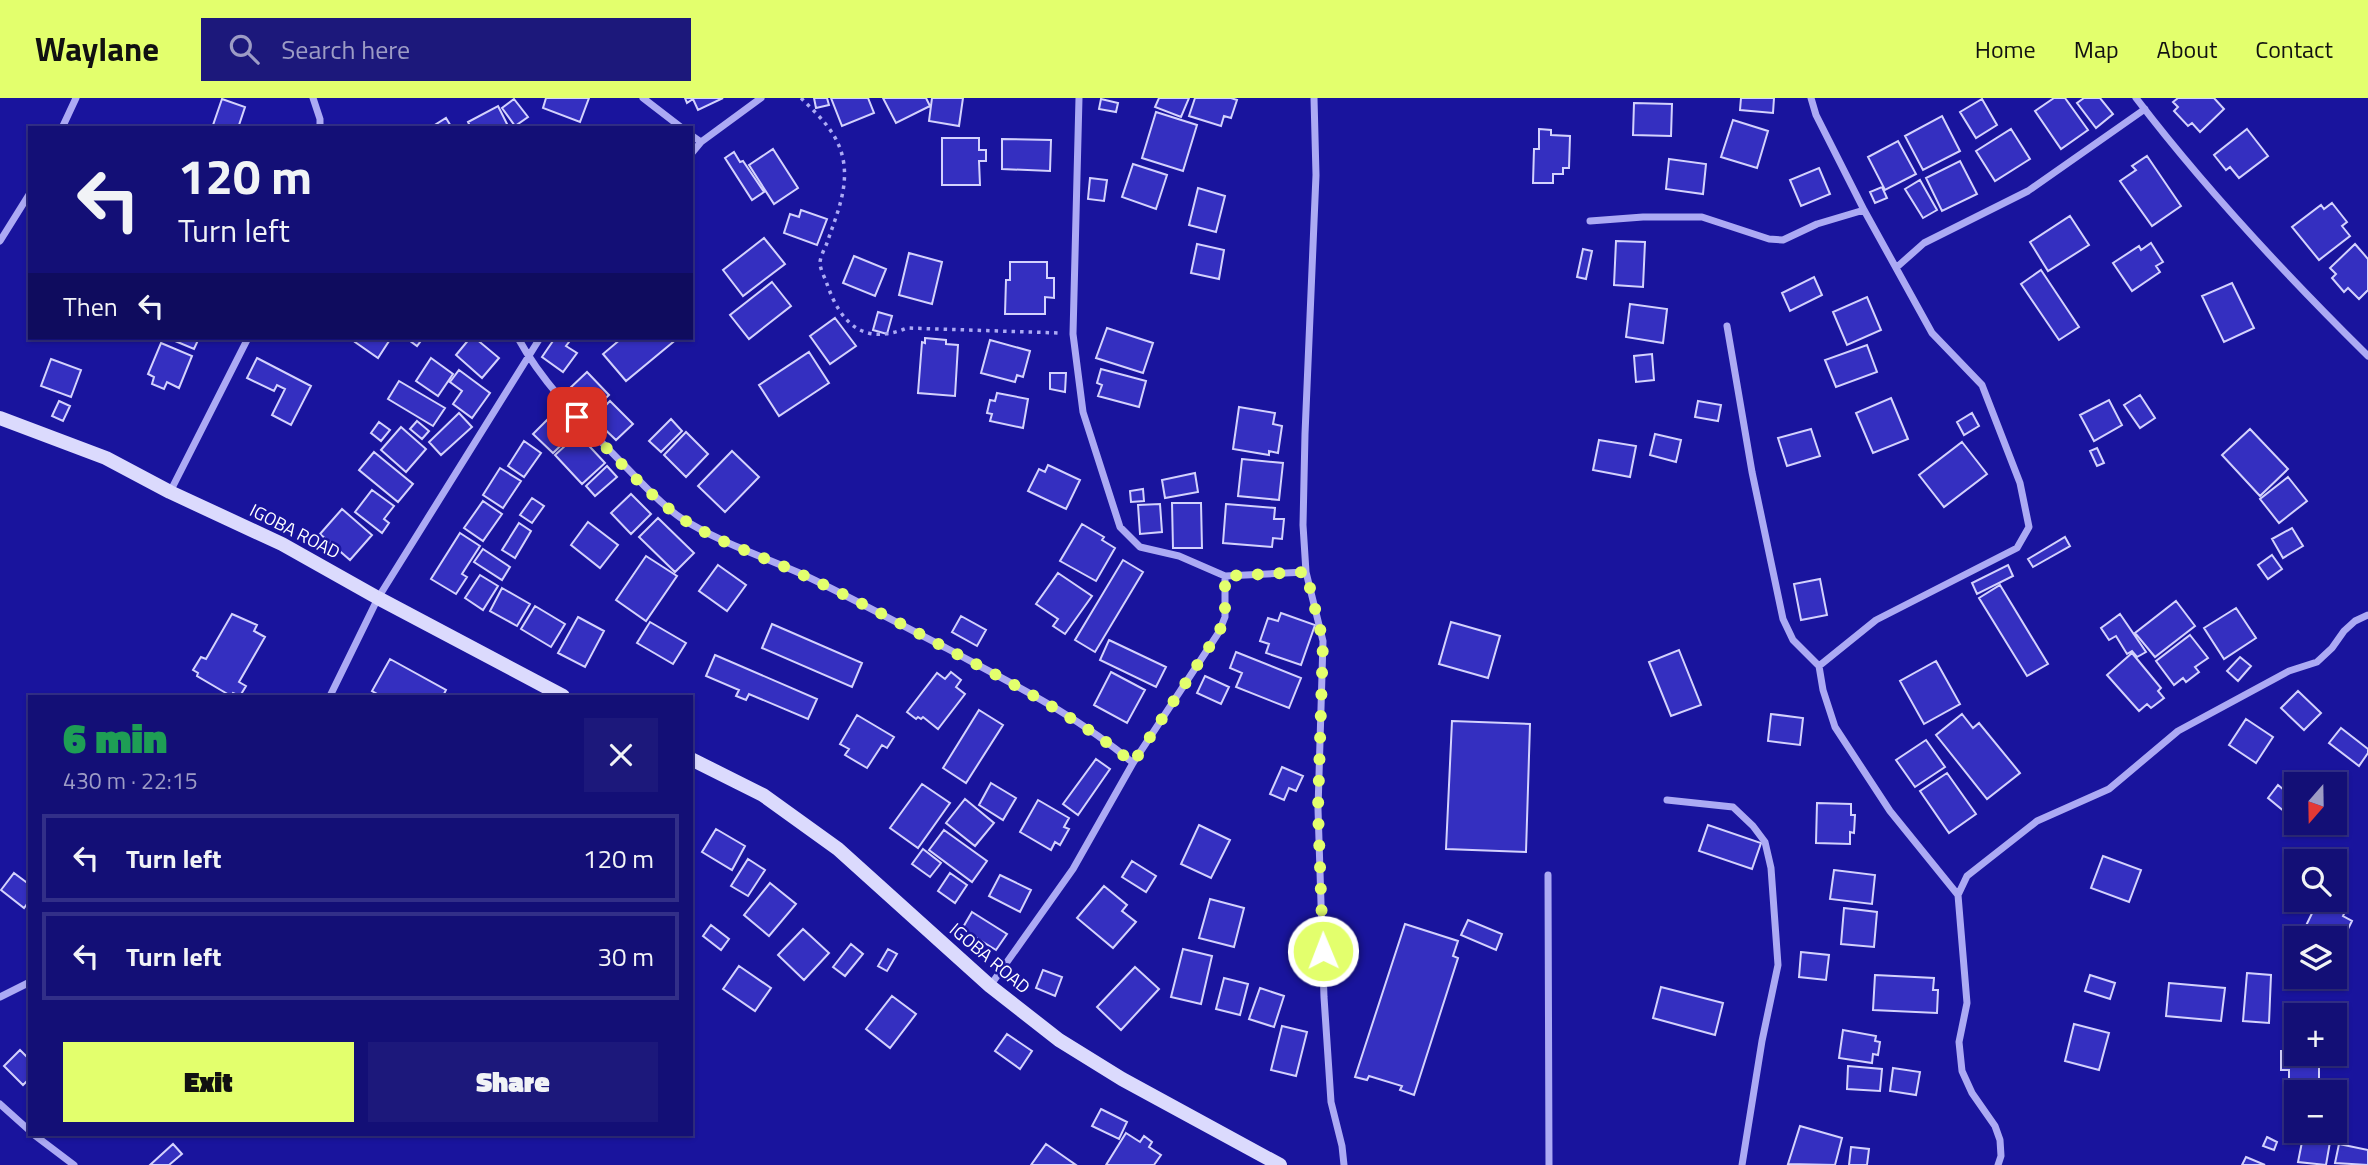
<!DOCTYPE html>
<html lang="en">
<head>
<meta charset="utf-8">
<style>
  body { margin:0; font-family:"Titillium Web",sans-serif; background:#1c187b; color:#f1f3f6; height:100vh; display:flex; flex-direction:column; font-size:26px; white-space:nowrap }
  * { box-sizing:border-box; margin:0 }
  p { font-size:23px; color:#9d9cc5 }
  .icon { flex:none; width:38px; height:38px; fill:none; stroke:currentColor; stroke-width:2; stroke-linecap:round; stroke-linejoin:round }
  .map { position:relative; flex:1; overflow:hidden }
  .sheet { position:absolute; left:28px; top:597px; width:665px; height:441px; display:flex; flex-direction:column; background:#130f76; border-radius:0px; box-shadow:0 2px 5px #0004,0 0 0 2px #322f88 }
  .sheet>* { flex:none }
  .guide { position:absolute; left:28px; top:28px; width:665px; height:214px; border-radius:0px; box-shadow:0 2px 5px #0004,0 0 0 2px #322f88; background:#130f76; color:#f1f3f6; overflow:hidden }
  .needle { width:46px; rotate:200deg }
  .tools { position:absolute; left:2284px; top:674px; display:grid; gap:14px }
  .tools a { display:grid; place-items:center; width:63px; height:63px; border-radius:0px; background:#130f76; box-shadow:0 2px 5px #0004,0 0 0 2px #322f88; font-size:35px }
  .pin { position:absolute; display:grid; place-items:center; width:60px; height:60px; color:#fff; margin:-30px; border-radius:14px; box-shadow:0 4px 10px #0006 }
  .me { position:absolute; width:77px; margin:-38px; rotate:359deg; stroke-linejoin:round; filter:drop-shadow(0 0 5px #0008) }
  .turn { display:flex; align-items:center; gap:24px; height:147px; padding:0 35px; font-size:32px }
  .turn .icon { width:91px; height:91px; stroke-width:2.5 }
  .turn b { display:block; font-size:49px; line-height:60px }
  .then { display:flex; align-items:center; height:66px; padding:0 35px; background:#0003; gap:14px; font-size:26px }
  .round { display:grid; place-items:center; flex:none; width:74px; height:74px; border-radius:0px; background:#1c187b }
  .summary { display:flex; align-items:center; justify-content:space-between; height:119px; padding:0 35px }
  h1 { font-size:42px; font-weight:800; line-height:52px; color:#1e9e55 }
  .button { display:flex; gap:14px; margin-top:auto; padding:14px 35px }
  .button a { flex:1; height:80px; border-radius:0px; background:#e3ff6d; color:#111; font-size:28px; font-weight:800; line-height:80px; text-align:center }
  .button a+a { background:#1c187b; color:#f1f3f6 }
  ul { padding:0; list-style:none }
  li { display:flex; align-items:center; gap:21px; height:88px; margin:0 14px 10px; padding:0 21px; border:4px solid #322f88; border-radius:0px }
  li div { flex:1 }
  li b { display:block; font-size:26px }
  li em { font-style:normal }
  header { display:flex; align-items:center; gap:42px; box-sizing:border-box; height:98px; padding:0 35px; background:#e3ff6d; color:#111 }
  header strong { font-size:33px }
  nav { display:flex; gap:38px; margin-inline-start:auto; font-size:24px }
  .search { width:490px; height:63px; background:#1c187b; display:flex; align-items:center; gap:18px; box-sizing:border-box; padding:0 24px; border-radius:0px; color:#9d9cc5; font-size:26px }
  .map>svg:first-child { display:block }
  .building { fill:#342fc0; stroke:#d4d2fd; stroke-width:2 }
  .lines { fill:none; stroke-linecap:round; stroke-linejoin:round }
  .path { stroke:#acaaf4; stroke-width:3.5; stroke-dasharray:3.5 5; stroke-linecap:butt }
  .street { stroke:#acaaf4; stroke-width:7 }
  .secondary { stroke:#dbdafd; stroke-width:14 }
  .route { stroke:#e3ff6d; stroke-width:12; stroke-dasharray:0 21.6 }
  .labels { text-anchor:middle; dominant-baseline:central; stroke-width:5; stroke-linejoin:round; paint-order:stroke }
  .street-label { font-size:18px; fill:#fff; stroke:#19149d }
</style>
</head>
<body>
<header>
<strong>Waylane</strong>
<div class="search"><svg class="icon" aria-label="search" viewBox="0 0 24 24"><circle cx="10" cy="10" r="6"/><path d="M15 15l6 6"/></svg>Search here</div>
<nav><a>Home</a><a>Map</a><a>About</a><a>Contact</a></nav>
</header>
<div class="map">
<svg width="2368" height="1067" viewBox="0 0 2368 1067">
  <rect width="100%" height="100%" fill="#19149d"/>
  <path class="building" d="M546,0H589L580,24L543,10Z
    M685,0H723L698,12L693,1L687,5Z
    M814,0H827L829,7L816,10Z
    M831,0H868L874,15L842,28Z
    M883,0H926L930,8L896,25Z
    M932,0H963L959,28L929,23Z
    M1159,0H1189L1181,19L1155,9Z
    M1195,0H1231L1237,2L1231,20L1224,18L1221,28L1189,18Z
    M1741,0H1774L1773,15L1740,12Z
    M2054,0H2065L2088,32L2061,51L2035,13Z
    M2084,0H2100L2113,16L2096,30L2077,5Z
    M2178,0H2214L2224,11L2200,34L2192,25L2188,28L2174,13L2178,9L2173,4Z
    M222,1L245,9L238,30H212Z
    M514,1L528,19L515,28L502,10Z
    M1101,1L1118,5L1116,14L1099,11Z
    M1982,1L1997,27L1976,40L1960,14Z
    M1634,5L1672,6L1671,38L1633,37Z
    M498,8L509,30H471L468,24Z
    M1156,14L1197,27L1183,73L1142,60Z
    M1942,18L1960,53L1923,72L1905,38Z
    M446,20L452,30H430Z
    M1733,22L1768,33L1757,70L1721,59Z
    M1539,31L1551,32V37L1570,38L1569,70H1563V76H1553V85H1533L1534,51H1539Z
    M2011,31L2030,61L1995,83L1976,53Z
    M2247,31L2268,58L2239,80L2230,69L2226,72L2214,57Z
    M942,40H979V52H986V63H979L980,87H942Z
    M1002,41L1051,42L1050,73L1002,71Z
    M1898,43L1916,76L1885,92L1868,59Z
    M773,51L798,90L774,106L749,67Z
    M734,54L740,64L743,63L764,94L752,102L725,60Z
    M2147,58L2181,108L2152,128L2120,83L2136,72L2132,68Z
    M1669,61L1706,66L1703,96L1666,91Z
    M1960,63L1977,96L1942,113L1926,80Z
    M1133,66L1167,77L1156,111L1122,99Z
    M1819,70L1830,96L1801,108L1790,82Z
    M1090,80L1107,82L1104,103L1088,101Z
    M1920,82L1937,112L1923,120L1905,91Z
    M1882,89L1887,100L1875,105L1870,94Z
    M1198,90L1225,98L1216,134L1189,127Z
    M2332,105L2347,124L2342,128L2350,138L2319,162L2292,129L2321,107L2324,111Z
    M801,112L827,121L817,147L784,135L790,116L799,119Z
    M2070,118L2089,147L2048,173L2030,144Z
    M764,140L785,166L743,198L723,172Z
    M1616,143L1645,144L1643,189L1614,187Z
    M2151,145L2163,164L2156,168L2160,174L2132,193L2113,165L2139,148L2141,152Z
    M1197,146L1224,152L1219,181L1191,175Z
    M2355,146L2368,161V192L2359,201L2348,190L2344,194L2332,180L2336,176L2330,170Z
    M1583,151L1592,153L1586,181L1577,179Z
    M909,155L942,164L932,206L899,197Z
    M854,158L886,171L875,198L843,185Z
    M1010,164H1047V180H1054V200L1045,199V216H1005L1006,182H1010Z
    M2041,172L2079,229L2059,242L2021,186Z
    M1814,179L1822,197L1790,213L1782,195Z
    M772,184L791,208L749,241L730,217Z
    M2232,185L2254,230L2224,244L2202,198Z
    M1867,199L1881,232L1847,247L1833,214Z
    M1630,206L1667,211L1663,245L1626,239Z
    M878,214L892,218L887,236L873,232Z
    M835,220L856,248L830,266L810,238Z
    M1107,230L1153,245L1143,275L1096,260Z
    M168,240H199L194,251Z
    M358,240H391L378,260L355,244Z
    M406,240H423L417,248Z
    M470,240H475L499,260L482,280L456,257Z
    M555,240H572L566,248L577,255L563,274L542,259Z
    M622,240H678L626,283L603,256Z
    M925,240L946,242V246L958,247L955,298L918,295L922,244L925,245Z
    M990,242L1030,253L1023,279L1017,277L1015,284L981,275Z
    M161,245L192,258L179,290L167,284L164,291L152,286L154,279L148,276Z
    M1867,247L1877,274L1836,289L1825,262Z
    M809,254L829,285L779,318L759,287Z
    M1652,256L1654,282L1636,284L1634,258Z
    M257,260L311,288L291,327L272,317L285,291L277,287L274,293L247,280Z
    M431,260L453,276L438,298L416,283Z
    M51,261L81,272L71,299L41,288Z
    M1101,271L1146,283L1139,309L1098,298L1102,287L1097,285Z
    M459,272L490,295L472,320L453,306L462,293L450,284Z
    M587,274L609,297L591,314L569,291Z
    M1050,275H1066L1065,294L1050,291Z
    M399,283L445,310L433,328L388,301Z
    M997,295L1028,301L1023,330L990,323L992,316L987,315L990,302L995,303Z
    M2140,297L2155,320L2140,330L2124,307Z
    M1891,300L1908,341L1873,355L1856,315Z
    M2109,302L2122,327L2094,343L2080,317Z
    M59,303L70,308L63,323L52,318Z
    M610,303L633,326L616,342L593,320Z
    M1698,303L1721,307L1718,323L1695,319Z
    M1239,309L1275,315L1273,326L1282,328L1278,355L1269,353V357L1233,351Z
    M459,315L472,329L441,357L429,344Z
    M554,315L574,335L553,355L533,336Z
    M1972,315L1979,328L1964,337L1957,324Z
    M671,321L682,333L661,354L649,343Z
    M417,323L429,333L422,341L410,331Z
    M379,324L390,332L381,343L371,335Z
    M401,329L426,351L406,374L381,352Z
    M1811,331L1820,358L1787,368L1778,340Z
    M2250,331L2288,371L2260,398L2222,357Z
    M686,334L708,356L686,379L664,357Z
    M578,336L605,365L582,386L555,357Z
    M1655,336L1681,342L1676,364L1650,357Z
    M1599,342L1636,348L1630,379L1593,372Z
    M524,343L541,355L524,379L508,368Z
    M1962,344L1987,376L1944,409L1919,377Z
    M2097,350L2104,365L2097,368L2090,353Z
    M732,353L759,379L725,414L698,388Z
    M374,354L413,386L398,404L359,372Z
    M1242,361L1283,365L1279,402L1238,398Z
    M1048,367L1080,382L1066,411L1028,393L1039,371L1045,374Z
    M607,368L617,379L595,398L586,388Z
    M500,370L521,383L503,410L483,397Z
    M1195,375L1198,394L1165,400L1162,382Z
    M2288,379L2307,403L2279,425L2260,401Z
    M1143,391L1144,403L1131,404L1130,393Z
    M372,392L394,408L384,421L389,425L382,435L355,414Z
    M631,396L651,416L631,436L611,415Z
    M532,400L544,408L532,425L520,417Z
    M483,403L502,416L483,443L464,430Z
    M1172,405H1201L1202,450H1173Z
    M1160,406L1162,434L1140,436L1138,407Z
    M1226,406L1275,410L1274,421H1284L1282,441L1273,440L1272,449L1223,445Z
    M342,411L372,437L350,462L320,436Z
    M658,420L694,455L675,474L639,439Z
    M588,424L618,447L600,470L571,447Z
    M519,425L531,433L515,460L502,452Z
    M1082,426L1104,439L1102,442L1115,450L1096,483L1060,463Z
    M2292,430L2303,448L2283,460L2272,441Z
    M460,435L480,448L462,476L467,479L456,496L431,481Z
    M2065,439L2070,448L2033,469L2028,461Z
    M483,451L510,469L502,482L474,464Z
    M2272,457L2282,471L2268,481L2258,467Z
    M646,458L677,478L646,523L616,502Z
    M1123,462L1143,474L1095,554L1075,542Z
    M718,467L746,487L727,513L699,493Z
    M2008,467L2013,478L1977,496L1972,485Z
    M1058,475L1092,498L1065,536L1053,528L1058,521L1036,506Z
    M480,477L498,488L483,512L465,500Z
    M1820,481L1827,517L1801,522L1794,486Z
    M2000,487L2048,566L2027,578L1979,500Z
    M502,490L530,506L517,528L490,513Z
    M2176,503L2195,528L2155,559L2135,535Z
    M535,508L565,526L551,549L521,531Z
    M2236,510L2256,540L2224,561L2204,530Z
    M1281,515L1315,527L1301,567L1266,555L1269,546L1260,543L1268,520L1278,523Z
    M232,516L257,527L254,533L265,539L239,584L246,588L240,598L233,595L231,598L197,578L198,575L193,572L201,559L206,561Z
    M2120,516L2146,554L2137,559L2132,553L2127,556L2116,538L2109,542L2101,530Z
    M961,518L986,532L977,548L952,534Z
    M578,519L604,533L585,569L558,555Z
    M650,524L686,545L673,566L637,545Z
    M1451,524L1500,538L1488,580L1439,566Z
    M772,526L862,565L852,589L762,550Z
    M2190,537L2208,560L2195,569L2199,574L2186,584L2183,580L2174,587L2156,563Z
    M1109,542L1166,569L1156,589L1100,562Z
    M1679,552L1701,607L1671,618L1649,564Z
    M1236,554L1301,580L1289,610L1236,589L1242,575L1230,570Z
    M2132,555L2161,590L2158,593L2164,600L2151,610L2147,606L2139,613L2107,577Z
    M715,557L817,601L808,621L749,596L746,602L736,598L739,592L706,578Z
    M2240,559L2251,568L2238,583L2227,573Z
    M390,561L446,592L443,598H381L372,593Z
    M1936,563L1960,606L1924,626L1900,583Z
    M951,574L961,582L956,589L965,596L938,631L923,619L921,621L918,619L916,621L907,614L937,575L945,581Z
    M1111,574L1145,592L1127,625L1094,607Z
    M1205,578L1229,589L1221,606L1197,595Z
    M2298,593L2321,615L2304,632L2281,610Z
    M979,612L1003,627L966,685L943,670Z
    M1771,616L1803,620L1800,647L1768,643Z
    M1962,616L1973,630L1979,625L2020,675L1987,701L1936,637Z
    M857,617L894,639L887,650L882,647L867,670L845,657L849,651L840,646Z
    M2246,621L2273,639L2256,665L2229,647Z
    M1452,623L1530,626L1526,754L1446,751Z
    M2341,630L2368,651V655L2359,668L2329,645Z
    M1926,642L1945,669L1915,689L1896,662Z
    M1096,661L1110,671L1078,717L1063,706Z
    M1282,669L1303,678L1296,693L1289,690L1284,702L1270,696Z
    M1947,675L1976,716L1949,735L1920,693Z
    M991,685L1016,700L1003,722L979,707Z
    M922,686L950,705L918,750L890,730Z
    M2278,687L2296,702V723L2268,700Z
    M965,701L994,725L975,748L946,725Z
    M1038,702L1069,720L1064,729L1069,731L1060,747L1055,744L1051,752L1020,734Z
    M1817,705L1851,706V717H1855L1854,735L1850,734V746L1816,745Z
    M1199,727L1230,742L1211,780L1181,766Z
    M1708,727L1761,745L1752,771L1699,753Z
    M716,731L745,748L732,772L702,754Z
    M944,732L987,763L972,784L929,752Z
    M923,751L941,765L930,779L912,766Z
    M2103,758L2141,772L2129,804L2091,790Z
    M748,761L765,772L748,798L731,788Z
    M1132,763L1156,778L1146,794L1122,779Z
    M1834,772L1875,777L1872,806L1830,801Z
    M14,775L30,787V802L24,810L1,792Z
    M950,775L967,787L955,805L938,793Z
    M1000,777L1031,792L1020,814L989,798Z
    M770,785L796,806L769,838L744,817Z
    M1104,788L1127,807L1122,813L1136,824L1113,850L1077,820Z
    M1210,801L1244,810L1234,849L1199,840Z
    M2331,802L2347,809L2343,818L2352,823L2334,859V840H2300L2317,805L2326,810Z
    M1844,810L1877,814L1874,849L1841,846Z
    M972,814L1007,836L996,852L962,831Z
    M1468,822L1502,836L1496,852L1461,837Z
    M1405,826L1458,843L1453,858L1458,860L1414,997L1400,992L1402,988L1369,978L1367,982L1355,979Z
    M711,827L729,841L721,852L703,838Z
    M803,831L829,855L804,882L778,857Z
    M851,846L863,856L845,878L833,869Z
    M888,851L897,856L887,873L878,868Z
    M1183,851L1212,858L1201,906L1171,899Z
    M1801,854L1829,857L1826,882L1799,879Z
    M739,868L771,890L755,913L723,891Z
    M1135,869L1159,891L1121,932L1097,909Z
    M1043,872L1062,879L1055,898L1036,890Z
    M2247,875L2271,877L2269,925L2243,923Z
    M1875,877L1934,880L1933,892H1938L1937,915L1873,912Z
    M2090,877L2115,885L2110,901L2085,893Z
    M1224,880L1248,886L1240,917L1216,911Z
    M2169,885L2225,890L2221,923L2166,918Z
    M1661,889L1723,905L1715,937L1653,920Z
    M1260,890L1284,898L1274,929L1249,921Z
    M892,898L916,916L890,950L866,931Z
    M2074,926L2109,935L2099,972L2065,963Z
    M1282,928L1307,934L1296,978L1271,972Z
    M1843,932L1876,938L1875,943L1880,944L1878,957L1873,956L1872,965L1839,960Z
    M1007,936L1032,953L1020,971L995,953Z
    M2293,943H2296V956H2319V984H2289V972H2281V953H2292Z
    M20,952L30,962V980L23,987L4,968Z
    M1848,968L1882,971L1880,993L1847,991Z
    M1893,970L1920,974L1916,997L1890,993Z
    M1101,1011L1127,1024L1119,1041L1092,1028Z
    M1800,1028L1842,1040L1835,1067L1788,1066Z
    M1126,1035L1140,1044L1144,1038L1152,1044L1149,1049L1161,1057L1154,1067H1106Z
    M2267,1039L2277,1044L2274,1052L2263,1048Z
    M2303,1039L2330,1044L2326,1067L2298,1064Z
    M173,1046L182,1056L169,1067H150Z
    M1046,1046L1076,1067H1031Z
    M2339,1046L2368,1052V1067L2335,1065Z
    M1851,1049L1869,1051L1867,1067H1849Z
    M2246,1059L2265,1067H2242Z"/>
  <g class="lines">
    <path class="path" d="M801,0C819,18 838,35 843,61C849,90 836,118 827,145C825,150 820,159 820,165C820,171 825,180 827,186C841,226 864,248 907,230L1060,235"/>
    <path class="street" d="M313,0L320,21V30
      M643,0L682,30
      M1314,0L1316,77L1305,336L1303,427L1306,474L1323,543L1318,711L1324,899L1331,1004L1342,1048L1344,1067
      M1811,0L1816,17L1864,112L1932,235L1982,287L2020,385L2029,429L2017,450L1876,522L1819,568
      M2136,0C2206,92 2286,177 2368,258
      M62,30L76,0
      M691,37L701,44
      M691,56L701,44L761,0
      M1590,123L1643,119H1702L1769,141L1783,142L1817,126L1864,112
      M0,143L30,95
      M1897,169L1924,145L2028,93L2145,11
      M1727,228L1752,374L1783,521L1793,542L1819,568L1823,592L1835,629L1890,713L1958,797
      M518,240C544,288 585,327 623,366C641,384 660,406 681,420C720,445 765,459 806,478C854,501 901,527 948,551C1011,585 1078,618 1133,665
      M170,394L248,240
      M1225,478L1306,474
      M330,598L378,500L540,240
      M1667,702L1733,709L1753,728L1765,744L1771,770L1778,867L1762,943L1742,1067
      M1548,777L1549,1067
      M990,888L1073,771L1133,665L1219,534L1225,519V478L1179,458L1140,449L1120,429L1083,314L1073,236L1079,0
      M0,899L30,884
      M0,1006L30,1033
      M33,1036L74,1067
      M1998,1067L2001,1058L2000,1042L1995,1028L1972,995L1962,973L1959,944L1967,905L1958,797L1967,778L2037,723L2109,691L2178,633L2289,573L2317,564L2332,550L2344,533L2355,523L2368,517"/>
    <path class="secondary" d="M0,320L106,360L170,394L282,446L378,500L563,598
      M691,661L763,697L838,751L990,888L1059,942L1122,981L1280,1067"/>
  </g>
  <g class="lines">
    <path class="route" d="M577,319C608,350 645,395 680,419C715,444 766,459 805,478C857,502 907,529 957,556C1017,588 1080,621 1133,665L1219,534L1225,519V478L1306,474L1323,543L1318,711L1323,853"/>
  </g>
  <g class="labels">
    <g class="street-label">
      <text transform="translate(295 433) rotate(27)">IGOBA ROAD</text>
      <text transform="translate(990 860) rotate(40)">IGOBA ROAD</text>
    </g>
  </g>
</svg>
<div class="tools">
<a><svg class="needle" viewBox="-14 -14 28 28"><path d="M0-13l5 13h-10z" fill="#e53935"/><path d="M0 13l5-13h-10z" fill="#9d9cc5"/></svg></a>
<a><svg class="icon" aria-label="search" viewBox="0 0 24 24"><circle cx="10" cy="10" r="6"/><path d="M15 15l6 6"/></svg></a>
<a><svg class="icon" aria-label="layers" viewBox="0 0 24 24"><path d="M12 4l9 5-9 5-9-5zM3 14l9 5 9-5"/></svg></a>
<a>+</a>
<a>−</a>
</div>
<div class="pin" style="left:577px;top:319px;background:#d93025"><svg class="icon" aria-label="arrive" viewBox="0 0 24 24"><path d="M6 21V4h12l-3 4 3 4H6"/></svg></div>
<svg class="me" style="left:1323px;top:853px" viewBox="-20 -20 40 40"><circle r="17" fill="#e3ff6d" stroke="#fff" stroke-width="3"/><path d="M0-11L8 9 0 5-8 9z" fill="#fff"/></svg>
<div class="guide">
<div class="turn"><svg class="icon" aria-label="left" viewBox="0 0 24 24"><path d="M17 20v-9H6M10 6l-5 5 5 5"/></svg><div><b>120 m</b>Turn left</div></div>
<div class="then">Then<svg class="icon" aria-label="left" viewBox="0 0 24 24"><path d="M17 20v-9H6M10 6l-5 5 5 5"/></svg></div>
</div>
<section class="sheet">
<div class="summary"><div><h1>6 min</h1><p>430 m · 22:15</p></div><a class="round"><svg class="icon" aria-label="close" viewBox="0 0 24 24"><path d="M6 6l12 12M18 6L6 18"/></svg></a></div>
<ul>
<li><svg class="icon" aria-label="left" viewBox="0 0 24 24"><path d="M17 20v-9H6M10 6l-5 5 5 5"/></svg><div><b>Turn left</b></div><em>120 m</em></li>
<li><svg class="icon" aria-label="left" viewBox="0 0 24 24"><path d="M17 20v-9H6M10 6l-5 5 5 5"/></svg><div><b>Turn left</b></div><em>30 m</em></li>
</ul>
<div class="button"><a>Exit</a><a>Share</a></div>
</section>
</div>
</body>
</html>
